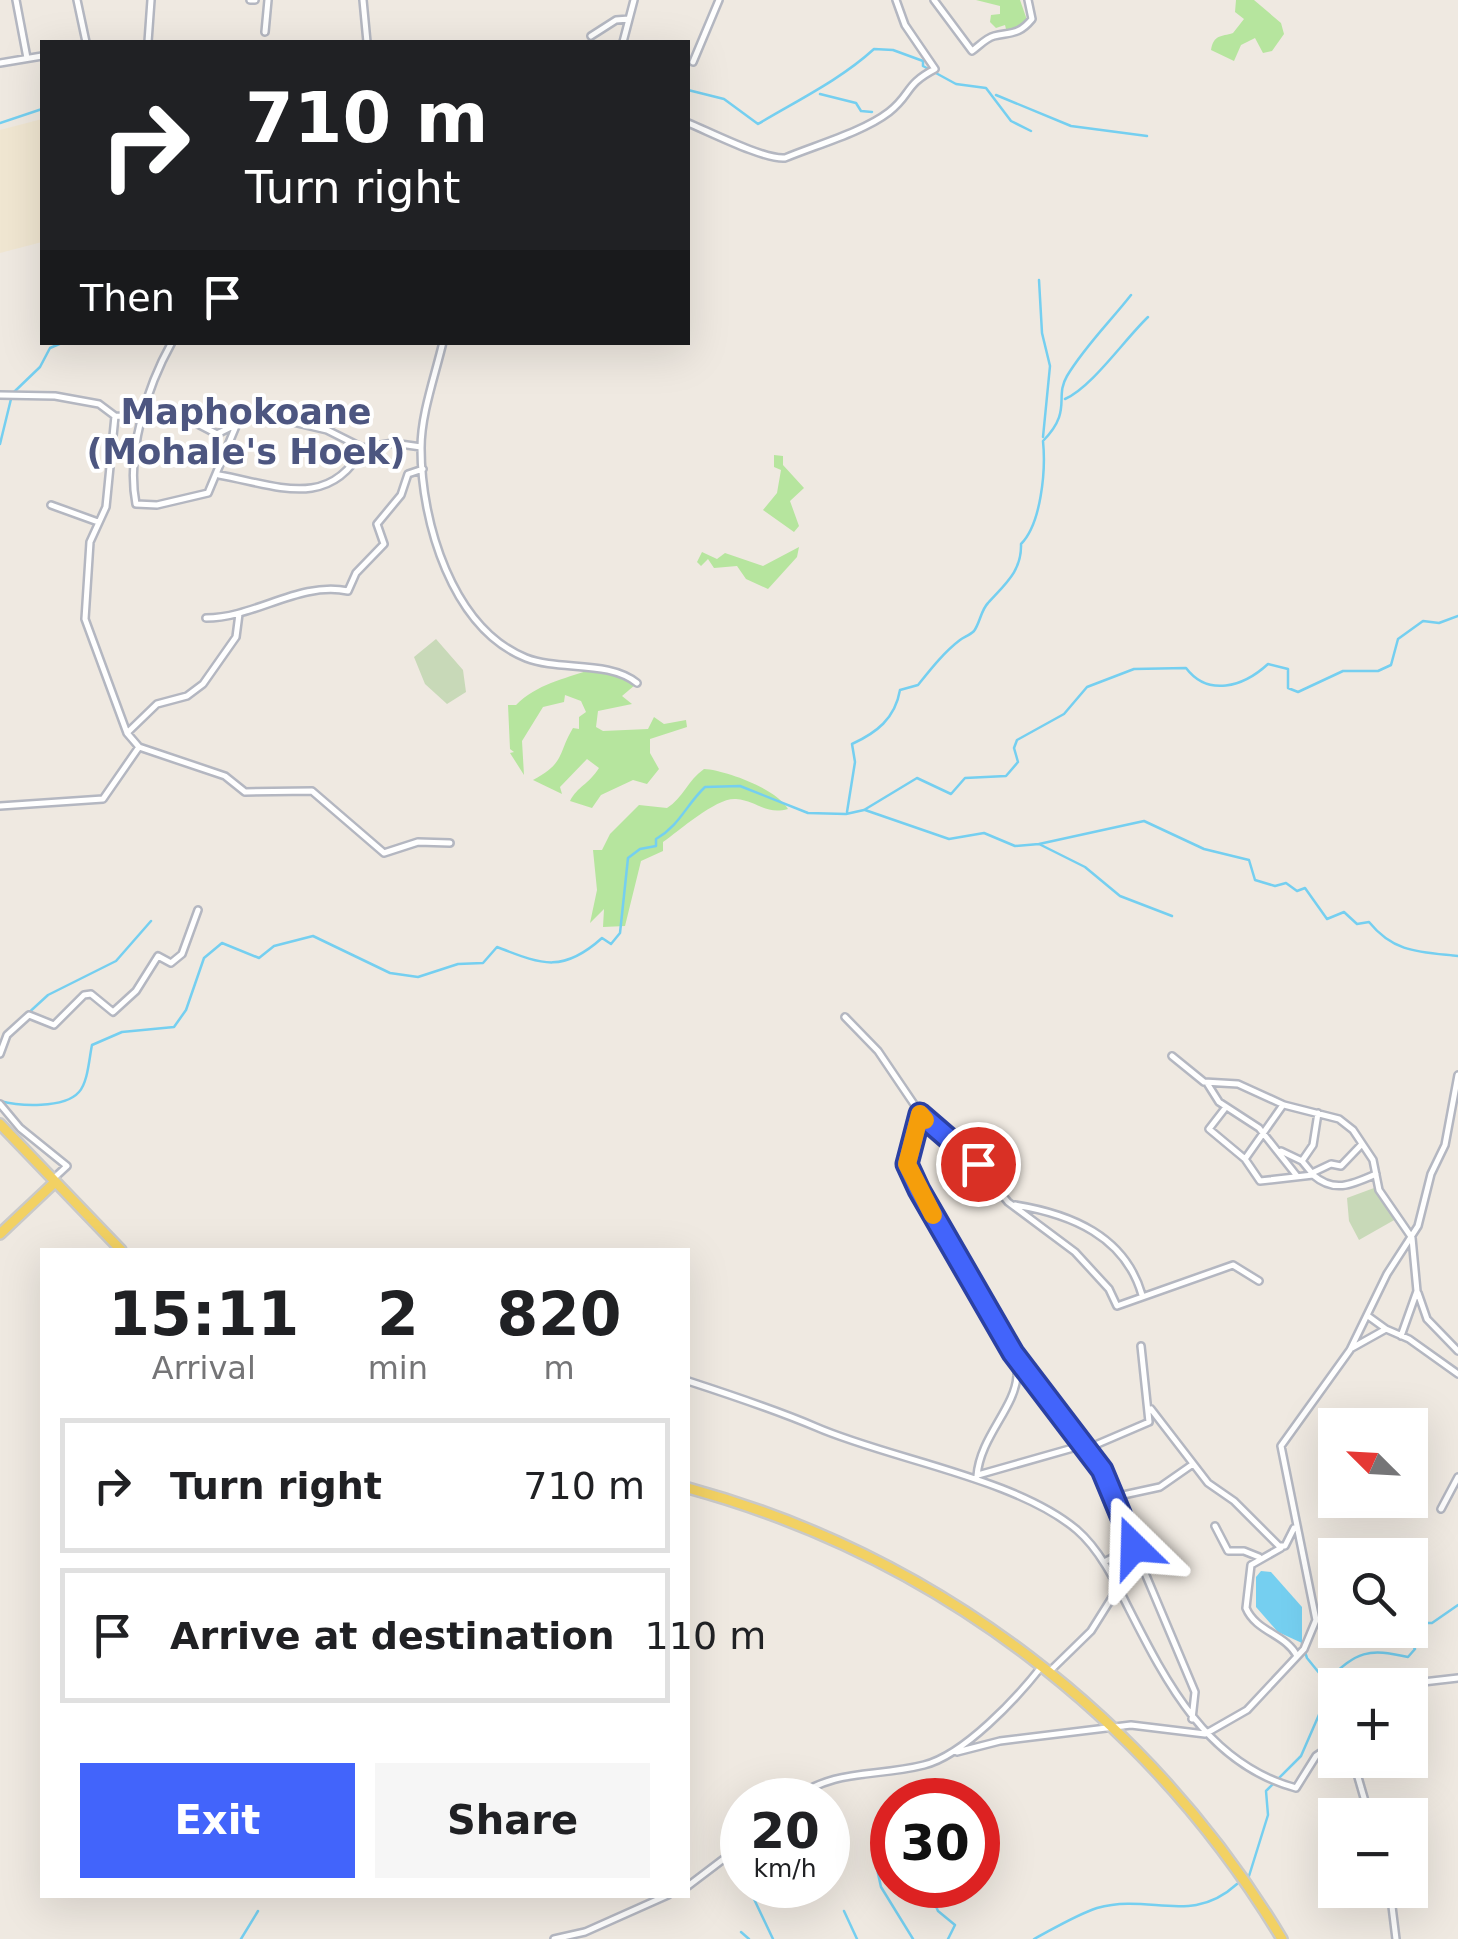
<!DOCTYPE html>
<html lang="en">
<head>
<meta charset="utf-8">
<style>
  body { margin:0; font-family:"DejaVu Sans",sans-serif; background:#f6f6f6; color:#202124; height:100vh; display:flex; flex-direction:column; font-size:38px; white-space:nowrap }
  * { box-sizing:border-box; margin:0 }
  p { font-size:32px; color:#757577 }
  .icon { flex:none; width:55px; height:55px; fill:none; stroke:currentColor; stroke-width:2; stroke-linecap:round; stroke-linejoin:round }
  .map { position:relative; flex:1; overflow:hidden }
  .drawer { position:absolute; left:40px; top:1248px; width:650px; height:650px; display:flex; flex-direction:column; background:#fff; border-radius:0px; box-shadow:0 10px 40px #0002 }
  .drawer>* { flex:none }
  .guide { position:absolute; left:40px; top:40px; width:650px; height:305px; border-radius:0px; box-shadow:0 10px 40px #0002; background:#202124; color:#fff; overflow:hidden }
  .needle { width:65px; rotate:294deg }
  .tools { position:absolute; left:1318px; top:1408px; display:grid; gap:20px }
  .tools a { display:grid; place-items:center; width:110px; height:110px; border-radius:0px; background:#fff; box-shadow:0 10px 40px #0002; font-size:50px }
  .speed { position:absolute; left:720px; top:1778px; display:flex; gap:20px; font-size:50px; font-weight:700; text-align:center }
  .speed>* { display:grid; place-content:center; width:130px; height:130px; border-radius:50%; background:#fff; box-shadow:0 10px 40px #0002; line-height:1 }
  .speed small { font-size:25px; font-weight:400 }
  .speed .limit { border:15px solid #d22; background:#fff; color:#111 }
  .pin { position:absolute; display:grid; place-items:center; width:85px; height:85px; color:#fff; margin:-42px; border:5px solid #fff; border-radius:50%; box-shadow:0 2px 10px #0007 }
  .me { position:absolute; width:110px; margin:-55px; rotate:338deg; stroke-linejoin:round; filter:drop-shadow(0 0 8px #0008) }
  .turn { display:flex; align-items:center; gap:35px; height:210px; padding:0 40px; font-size:45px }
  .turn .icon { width:130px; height:130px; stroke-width:2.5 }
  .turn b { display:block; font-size:70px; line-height:85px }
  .then { display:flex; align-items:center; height:95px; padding:0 40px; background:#0003; gap:20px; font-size:38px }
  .eta { display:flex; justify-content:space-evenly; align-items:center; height:170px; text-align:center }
  .eta b { font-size:60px; font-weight:700; line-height:70px }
  .primary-button { display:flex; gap:20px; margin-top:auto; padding:20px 40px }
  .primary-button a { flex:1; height:115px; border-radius:0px; background:#4264fb; color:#fff; font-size:40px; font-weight:700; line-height:115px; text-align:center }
  .primary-button a+a { background:#f6f6f6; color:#202124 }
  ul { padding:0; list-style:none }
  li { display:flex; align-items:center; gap:30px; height:135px; margin:0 20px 15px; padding:0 20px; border:5px solid #e0e0e0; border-radius:0px }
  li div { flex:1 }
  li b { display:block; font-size:38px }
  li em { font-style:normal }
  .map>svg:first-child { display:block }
  .education { fill:#f0e6d1 }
  .green { fill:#b6e59e }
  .cemetery { fill:#c8d9b8 }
  .water { fill:#75cff0 }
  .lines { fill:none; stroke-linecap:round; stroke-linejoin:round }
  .stream { stroke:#75cff0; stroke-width:2.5 }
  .street-casing { stroke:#b4b7c1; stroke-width:10 }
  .primary-casing { stroke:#c9c9c9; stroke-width:14 }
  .street { stroke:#fff; stroke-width:5 }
  .primary { stroke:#f2d163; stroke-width:9 }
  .route-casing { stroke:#2b41a3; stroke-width:25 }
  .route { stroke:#4264fb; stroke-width:18 }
  .slow { stroke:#f59e0b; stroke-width:18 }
  .labels { text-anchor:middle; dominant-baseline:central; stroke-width:8; stroke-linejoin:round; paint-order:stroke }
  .district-label { font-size:35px; font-weight:bold; fill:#4d5680; stroke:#fff }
</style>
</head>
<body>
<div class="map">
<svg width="1458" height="1939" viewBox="0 0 1458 1939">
  <rect width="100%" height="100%" fill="#efe9e1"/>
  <path class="education" d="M42,119V242L0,253V130Z"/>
  <path class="green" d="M976,0H1020L1027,20L1007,33L1005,25L996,28L990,22L991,15L1000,14V6Z
    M1236,0H1254L1281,23L1284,34L1272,51L1263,53L1255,38L1241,45L1234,61L1211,50C1214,34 1221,37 1233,33L1244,19L1235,12Z
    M774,455L783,456V465L804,488L790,501L799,526L794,532L763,510L777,493L781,470L774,467Z
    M799,547L797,557L768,589L746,579L737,566L714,568L708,559L701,566L697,562L702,552L717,559L725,553L763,566Z
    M589,670L628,679L635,685L622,696L632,704L598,711L596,727L603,731L648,729L654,717L664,724L686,720L687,727L650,739V753L659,769L647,784L633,780L601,795L592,808L570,801C578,786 588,785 599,768L587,759L560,787L562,794L533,780C566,762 557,755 573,728L579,729V717L586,712L581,701L565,695L564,702L543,707L522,741L524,775L510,753L514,752L510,749L508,705H516C537,684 564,679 589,670Z
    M704,769C725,770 777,789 788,809C765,815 758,801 736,799C717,797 680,830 663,842V851L641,861L625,926L603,927L604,909L590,923L597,890L593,850H602L610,834L639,805L667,808C683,798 688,780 704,769Z"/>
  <path class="cemetery" d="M436,639L463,670L466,692L447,704L425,684L414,657Z
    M1374,1188L1396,1219L1359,1240L1349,1221L1347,1198Z"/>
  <path class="water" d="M1261,1571L1271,1572L1302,1607V1643L1278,1632L1256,1607V1577Z"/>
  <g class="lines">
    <path class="stream" d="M688,90L724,99L758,124C798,100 840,80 874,49L893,50L923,61V66L956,84L986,88L1011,121L1031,131
      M820,94L856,103L861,111L872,112
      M996,95L1071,126L1147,136
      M0,123L42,109
      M1039,280L1042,333L1050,366L1043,437
      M14,392L40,367L50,348L64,342
      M1065,399C1092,387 1124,340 1148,317
      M0,444L11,399
      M865,810L949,839L984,833L1015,846L1039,844L1085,867L1120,896L1172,916
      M847,812L855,762L852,744C876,733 895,719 900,690L918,685C930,670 944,652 960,640C964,637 970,635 974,631C980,623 981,610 988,603C1005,584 1022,571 1021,544C1041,524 1046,471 1043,441C1073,410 1054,398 1067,376C1085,346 1109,323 1131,295
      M1039,844L1144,821L1204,849L1249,860L1255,880L1275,886L1286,883L1297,891L1305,888L1327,919L1344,912L1357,924L1369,922C1394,953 1420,952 1458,956
      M12,1028L48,995L116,961L151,921
      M0,1101C19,1106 64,1109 79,1092C88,1082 89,1059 92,1045L122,1032L174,1027L186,1010L204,958L222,943L259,958L274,946L313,936L390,973L418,977L458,964L483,963L497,947C541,964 562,974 602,938L611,944L620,933L628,858L640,849L656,846V839C680,825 686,805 705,787L740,786L808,813L846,814L864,810L917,778L951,794L965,778L1006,776L1018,762L1014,748L1017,740L1064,714L1087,687L1134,669L1186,668C1208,697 1243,687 1268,664L1288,669V688L1298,692L1343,671H1378L1391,665L1398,639L1423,621L1439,623L1458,616
      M1410,1623H1432L1458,1605
      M1302,1643L1307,1658L1324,1679
      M877,1869L881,1887L913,1939
      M1249,1876L1268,1815L1266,1791L1301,1756L1328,1694L1327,1681C1357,1651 1368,1648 1408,1657L1415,1649L1403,1630
      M931,1895L938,1911L955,1925L948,1939
      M754,1899L773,1939
      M844,1911L857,1939
      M741,1932L749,1939
      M241,1939L258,1911
      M1034,1939C1053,1929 1076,1915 1097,1908C1151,1893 1191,1926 1237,1884"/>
    <g class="street-casing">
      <path id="street" d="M16,0L27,58
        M77,0L86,42
        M250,0H255
        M363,0L367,42
        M934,0L972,51C979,46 986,38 994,36C1011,32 1019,35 1032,19L1028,0
        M265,32L268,0
        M591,36L616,20L629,19
        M148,42L151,0
        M623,42L634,0
        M693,62L719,0
        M0,63L42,56
        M688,123C710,132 765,160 785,158C816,145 863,132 889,112C912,94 904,85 935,69L905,25L896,0
        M172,342C147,387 126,452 136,504L157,505L208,493L236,426
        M443,342C435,376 421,414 421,448C421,522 452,628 526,658C559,671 609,660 637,683
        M0,395L55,396L99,404L115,416L190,420L217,434L237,424L241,413L250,412L327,430L363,448L393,443L421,447
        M115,416L106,507L90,542L85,619L127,733L139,747L225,776L245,792L312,791L384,853L418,842L450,843
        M219,475C276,485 329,511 363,448
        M51,505L98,522
        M206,618C255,618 299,581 348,591L356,573L384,544L377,524L401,495L408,474L423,469
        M127,733L157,704L187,696L203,684L236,637L239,614
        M0,806L103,799L139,747
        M845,1017L878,1051L924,1119L967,1152L1008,1202L1075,1252L1109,1289L1117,1306L1233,1265L1259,1281
        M0,1054L7,1035L29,1015L54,1025L84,995L91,994L113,1012L136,991L158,956L171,963L182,954L198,910
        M1172,1056L1204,1082L1238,1084L1284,1105L1339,1119L1353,1130L1373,1160L1379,1190L1412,1238L1417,1291L1401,1336
        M1207,1083L1219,1102L1259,1128L1297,1176
        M0,1104L20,1128L67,1166L52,1180
        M1226,1107L1209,1129L1245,1159L1260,1181L1313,1175C1334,1193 1351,1185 1376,1174
        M921,1115L907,1164C925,1203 945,1245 968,1281C987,1311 1018,1338 1017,1376C1015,1408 980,1437 977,1476
        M1281,1151L1302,1161L1311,1172
        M1245,1159L1283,1105
        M1302,1161L1313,1145L1318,1113
        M1312,1173L1331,1164L1341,1166L1362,1144
        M1015,1205C1071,1214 1125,1236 1142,1295
        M1418,1293L1427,1319L1458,1351
        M1368,1316L1386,1329
        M1352,1348L1386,1329L1409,1339L1458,1374
        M1015,1355L1080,1446
        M688,1381C731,1395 774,1409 816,1427C889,1459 1016,1478 1077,1530C1099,1549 1114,1579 1127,1605C1166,1682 1207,1764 1296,1788L1316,1756L1335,1743
        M1151,1409L1208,1483L1234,1501L1279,1546H1285L1294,1528
        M1086,1449L1149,1422L1141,1346
        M978,1475L1080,1446C1109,1461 1125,1518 1134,1547L1104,1562
        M1114,1497L1160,1487L1193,1464
        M1441,1509L1458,1477
        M1215,1526L1228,1551H1244L1259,1557
        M1134,1547L1195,1692L1192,1719
        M1281,1548L1251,1565L1246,1608C1256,1632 1286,1634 1297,1656
        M1050,1671L1091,1631L1118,1588
        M1410,1694L1423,1682L1458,1678
        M957,1752L1000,1741L1131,1725L1205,1734L1247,1710L1304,1649L1316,1620L1281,1446L1350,1350L1387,1274L1418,1226L1431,1174L1445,1145L1458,1075
        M1353,1760L1369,1815
        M791,1800C838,1767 873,1778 924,1765C964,1755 1017,1698 1042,1666
        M688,1886L742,1845
        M1390,1890L1396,1939
        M554,1939L585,1932L668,1895"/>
    </g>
    <g class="primary-casing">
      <path id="primary" d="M0,1124L121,1250
        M0,1234L54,1183
        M688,1488C937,1556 1149,1718 1282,1939"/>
    </g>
    <use href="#street" class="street"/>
    <use href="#primary" class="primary"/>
  </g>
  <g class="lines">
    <g class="route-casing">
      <path id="route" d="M978,1164L920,1114L907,1164L919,1190L1013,1353L1102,1470L1134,1547"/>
    </g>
    <use href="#route" class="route"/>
    <path class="slow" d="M925,1120L920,1114L907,1164L933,1215"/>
  </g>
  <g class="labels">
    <g class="district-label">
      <text x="246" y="412">Maphokoane<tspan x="246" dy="40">(Mohale's Hoek)</tspan></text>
    </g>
  </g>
</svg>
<div class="tools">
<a><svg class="needle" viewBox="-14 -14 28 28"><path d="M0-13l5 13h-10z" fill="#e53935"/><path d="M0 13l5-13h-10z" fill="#757577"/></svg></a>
<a><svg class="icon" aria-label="search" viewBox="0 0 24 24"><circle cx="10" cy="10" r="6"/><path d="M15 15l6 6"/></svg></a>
<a>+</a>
<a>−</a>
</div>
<div class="speed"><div>20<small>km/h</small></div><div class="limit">30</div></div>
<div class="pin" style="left:978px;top:1164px;background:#d93025"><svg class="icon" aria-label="arrive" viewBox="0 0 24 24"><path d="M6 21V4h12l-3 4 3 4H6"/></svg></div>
<svg class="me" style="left:1134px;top:1547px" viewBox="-20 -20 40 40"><path d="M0-17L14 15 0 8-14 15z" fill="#4264fb" stroke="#fff" stroke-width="4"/></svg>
<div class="guide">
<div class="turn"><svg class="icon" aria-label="right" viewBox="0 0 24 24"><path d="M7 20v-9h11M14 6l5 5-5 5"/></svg><div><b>710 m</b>Turn right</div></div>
<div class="then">Then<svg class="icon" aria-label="arrive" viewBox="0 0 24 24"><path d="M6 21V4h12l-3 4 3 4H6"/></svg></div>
</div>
<section class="drawer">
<div class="eta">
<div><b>15:11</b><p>Arrival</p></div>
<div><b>2</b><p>min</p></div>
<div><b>820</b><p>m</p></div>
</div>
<ul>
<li><svg class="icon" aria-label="right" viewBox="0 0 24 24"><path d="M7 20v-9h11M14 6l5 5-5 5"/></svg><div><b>Turn right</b></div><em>710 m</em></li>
<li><svg class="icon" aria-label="arrive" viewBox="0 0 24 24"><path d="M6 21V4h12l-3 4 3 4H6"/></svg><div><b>Arrive at destination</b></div><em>110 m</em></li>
</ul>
<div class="primary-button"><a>Exit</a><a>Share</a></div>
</section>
</div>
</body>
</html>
